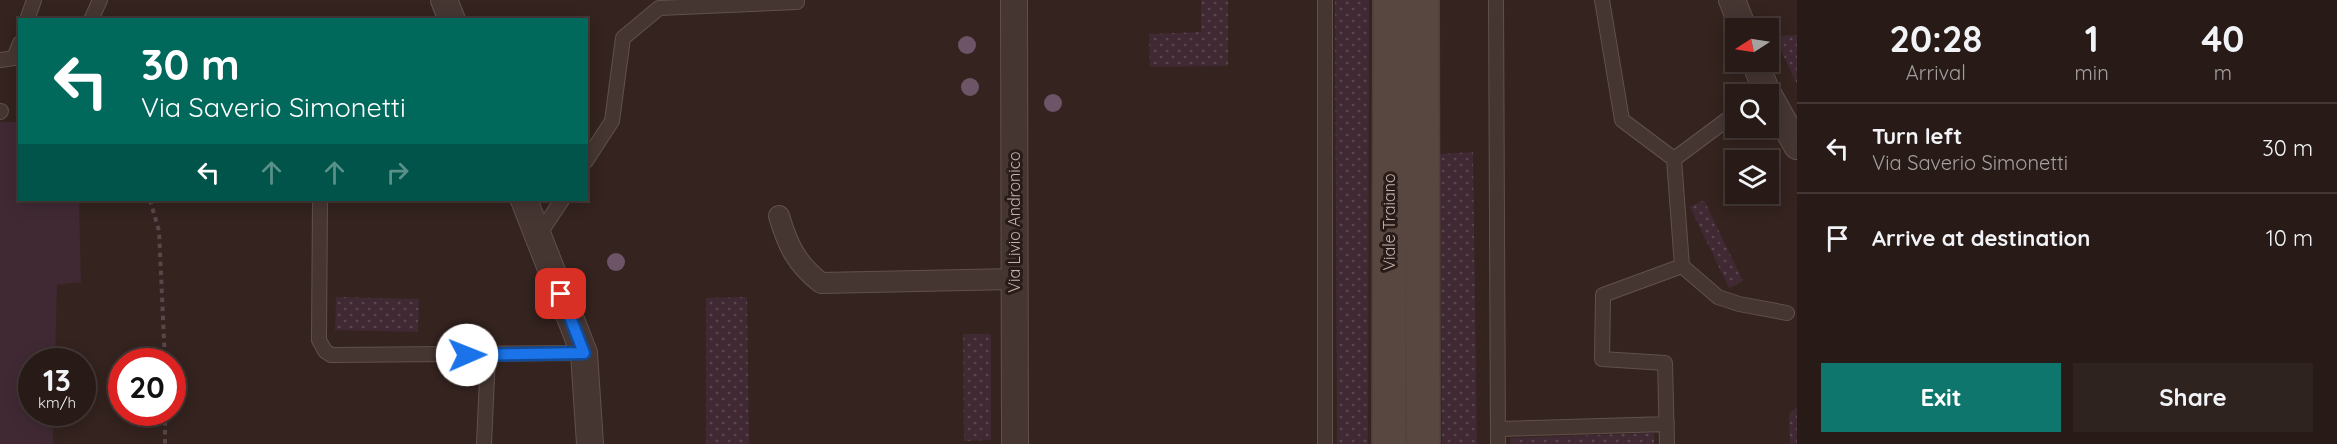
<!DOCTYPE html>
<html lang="en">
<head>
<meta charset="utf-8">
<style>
  body { margin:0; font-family:Quicksand,sans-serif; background:#2f2320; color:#f1f3f6; height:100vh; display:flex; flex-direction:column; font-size:22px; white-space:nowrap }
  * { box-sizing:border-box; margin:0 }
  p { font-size:20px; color:#a4a1a1 }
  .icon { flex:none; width:33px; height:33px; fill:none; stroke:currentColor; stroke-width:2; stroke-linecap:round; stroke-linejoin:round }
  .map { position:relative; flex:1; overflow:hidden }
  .side { display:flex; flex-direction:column; background:#271a17; width:540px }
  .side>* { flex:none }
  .hud { position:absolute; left:18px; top:18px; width:570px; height:183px; border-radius:0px; box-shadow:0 3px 15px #0003,0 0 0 2px #433836; background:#00695c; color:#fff; overflow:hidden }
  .needle { width:39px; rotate:258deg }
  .buttons { position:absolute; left:1725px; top:18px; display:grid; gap:12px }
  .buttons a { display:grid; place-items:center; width:54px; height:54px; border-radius:0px; background:#271a17; box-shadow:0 3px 15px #0003,0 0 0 2px #433836; font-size:30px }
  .speed { position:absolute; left:18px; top:348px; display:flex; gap:12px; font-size:30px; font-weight:700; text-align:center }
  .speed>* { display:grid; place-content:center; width:78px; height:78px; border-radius:50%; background:#271a17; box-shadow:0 3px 15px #0003,0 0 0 2px #433836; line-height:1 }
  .speed small { font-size:15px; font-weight:400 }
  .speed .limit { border:9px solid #d22; background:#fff; color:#111 }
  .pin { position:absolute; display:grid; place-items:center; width:51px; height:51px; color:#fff; margin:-26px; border-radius:12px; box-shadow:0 3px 9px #0006 }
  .me { position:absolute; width:66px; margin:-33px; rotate:89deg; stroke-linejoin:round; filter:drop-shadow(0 0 4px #0008) }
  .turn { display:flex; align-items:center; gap:21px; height:126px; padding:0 24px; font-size:27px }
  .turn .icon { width:78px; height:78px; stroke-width:2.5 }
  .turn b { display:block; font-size:42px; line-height:51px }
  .lanes { display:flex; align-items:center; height:57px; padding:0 24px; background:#0003; justify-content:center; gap:30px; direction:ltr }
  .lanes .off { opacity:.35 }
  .eta { display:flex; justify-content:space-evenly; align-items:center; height:102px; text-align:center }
  .eta b { font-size:36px; font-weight:800; line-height:42px }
  .primary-button { display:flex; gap:12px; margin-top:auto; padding:12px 24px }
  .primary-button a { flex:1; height:69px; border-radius:0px; background:#0f766e; color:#fff; font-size:24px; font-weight:800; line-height:69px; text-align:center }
  .primary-button a+a { background:#2f2320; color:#f1f3f6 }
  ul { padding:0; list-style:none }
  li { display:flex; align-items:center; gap:18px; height:90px; padding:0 24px; border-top:2px solid #433836 }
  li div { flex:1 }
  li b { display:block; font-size:22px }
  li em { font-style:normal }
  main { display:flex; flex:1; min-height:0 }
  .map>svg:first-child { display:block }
  .grass { fill:#402933 }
  .park { fill:url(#park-dots) }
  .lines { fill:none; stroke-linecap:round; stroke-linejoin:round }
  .service-casing { stroke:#61514d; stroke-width:16 }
  .pedestrian-casing { stroke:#61514d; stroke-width:22 }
  .minor-casing { stroke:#61514d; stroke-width:28 }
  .secondary-casing { stroke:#4f403c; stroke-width:36 }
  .path { stroke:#5a454a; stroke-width:4; stroke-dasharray:4.5 4.5; stroke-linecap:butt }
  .service { stroke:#453632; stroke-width:14 }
  .pedestrian { stroke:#453632; stroke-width:20 }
  .minor { stroke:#453632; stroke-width:26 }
  .secondary { stroke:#584640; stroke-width:33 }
  .tree { fill:#6d5467 }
  .route-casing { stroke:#114b97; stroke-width:15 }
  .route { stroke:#1a73e8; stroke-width:10 }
  .labels { text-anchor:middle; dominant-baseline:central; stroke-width:6; stroke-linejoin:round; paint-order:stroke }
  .street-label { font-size:16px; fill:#c3b1ac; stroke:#291c18 }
</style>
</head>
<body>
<main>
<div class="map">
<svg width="1797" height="444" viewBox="0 0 1797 444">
  <defs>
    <pattern id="park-dots" width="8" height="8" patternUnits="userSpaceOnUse" patternTransform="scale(1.5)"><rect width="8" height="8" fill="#402933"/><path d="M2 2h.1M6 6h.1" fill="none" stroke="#5a464e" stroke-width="1.8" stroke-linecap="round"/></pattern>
  </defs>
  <rect width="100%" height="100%" fill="#34231f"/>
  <path class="grass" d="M0,122H19L20,200H79L81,282L57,285L55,361L32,362V412L53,413V444H0Z"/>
  <path class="park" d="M1201,0H1228V66L1150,67L1149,34L1201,32Z
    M1335,0H1369L1368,444H1337Z
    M1797,35V84L1774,36Z
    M1473,152L1477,444H1442L1440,154Z
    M1704,200L1743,281L1729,288L1690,207Z
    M336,297L419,299L418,332L335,330Z
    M747,297L749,444H706V298Z
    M963,334H991V440L964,441Z
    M1797,407V444H1790L1789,414Z
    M1654,433V444H1511L1510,438Z"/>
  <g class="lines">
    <g class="service-casing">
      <path id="service" d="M1325,0V444
        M1496,0L1498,444
        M1602,0L1622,120L1674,159L1682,266L1603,295L1602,359L1665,363L1667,444
        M27,20L34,0
        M91,20L100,0
        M0,60L14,58L20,43
        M0,112L1,111
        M1674,159L1736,113
        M586,161L612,121L623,38L659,8L797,2
        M320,200L319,340L325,351L331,355L584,353
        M538,236L562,200
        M1682,266L1718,297L1739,304L1787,313
        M1498,429L1667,424
        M484,444L488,355"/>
    </g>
    <g class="pedestrian-casing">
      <path id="pedestrian" d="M779,216C788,246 796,263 821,283L1014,279"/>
    </g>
    <g class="minor-casing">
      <path id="minor" d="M444,0L452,20
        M1014,0L1015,444
        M1732,0L1743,28
        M1755,62L1766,90L1797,146
        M524,200L584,353L590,444"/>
    </g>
    <g class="secondary-casing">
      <path id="secondary" d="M1422,0L1423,444
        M1389,444L1390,0"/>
    </g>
    <path class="path" d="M150,200L159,231L165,362
      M165,412V444"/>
    <use href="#service" class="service"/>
    <use href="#pedestrian" class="pedestrian"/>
    <use href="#minor" class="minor"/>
    <use href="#secondary" class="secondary"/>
  </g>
  <g class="tree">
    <circle cx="967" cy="45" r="9"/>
    <circle cx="970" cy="87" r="9"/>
    <circle cx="1053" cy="103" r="9"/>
    <circle cx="616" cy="262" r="9"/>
  </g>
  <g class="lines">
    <g class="route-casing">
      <path id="route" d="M467,355L584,353L561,294"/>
    </g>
    <use href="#route" class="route"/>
  </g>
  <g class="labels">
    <g class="street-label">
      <text transform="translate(1014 222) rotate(-90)">Via Livio Andronico</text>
      <text transform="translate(1389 222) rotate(-90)">Viale Traiano</text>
    </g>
  </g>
</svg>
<div class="buttons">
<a><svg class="needle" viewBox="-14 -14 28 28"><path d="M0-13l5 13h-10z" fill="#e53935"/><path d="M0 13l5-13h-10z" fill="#a4a1a1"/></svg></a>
<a><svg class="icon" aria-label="search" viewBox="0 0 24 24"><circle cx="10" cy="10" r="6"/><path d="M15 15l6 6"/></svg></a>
<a><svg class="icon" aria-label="layers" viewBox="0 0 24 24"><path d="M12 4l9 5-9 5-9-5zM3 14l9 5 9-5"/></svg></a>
</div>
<div class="speed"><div>13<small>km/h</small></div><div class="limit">20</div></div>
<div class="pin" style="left:561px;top:294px;background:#d93025"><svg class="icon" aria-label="arrive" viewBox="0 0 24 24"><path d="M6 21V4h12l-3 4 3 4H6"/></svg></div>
<svg class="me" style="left:467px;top:355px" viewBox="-20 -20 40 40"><circle r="19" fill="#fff"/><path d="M0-13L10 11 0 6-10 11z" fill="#1a73e8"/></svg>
<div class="hud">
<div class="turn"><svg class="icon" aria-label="left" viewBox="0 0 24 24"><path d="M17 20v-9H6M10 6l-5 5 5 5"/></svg><div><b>30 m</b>Via Saverio Simonetti</div></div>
<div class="lanes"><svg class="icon" aria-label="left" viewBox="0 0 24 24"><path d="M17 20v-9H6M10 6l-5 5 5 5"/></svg><svg class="icon off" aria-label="ahead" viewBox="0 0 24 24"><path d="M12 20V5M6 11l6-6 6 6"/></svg><svg class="icon off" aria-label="ahead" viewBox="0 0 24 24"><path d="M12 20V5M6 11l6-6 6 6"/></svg><svg class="icon off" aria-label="right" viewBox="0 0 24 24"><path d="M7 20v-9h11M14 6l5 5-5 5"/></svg></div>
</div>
</div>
<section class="side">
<div class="eta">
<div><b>20:28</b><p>Arrival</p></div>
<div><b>1</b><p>min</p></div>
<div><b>40</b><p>m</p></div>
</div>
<ul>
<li><svg class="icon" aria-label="left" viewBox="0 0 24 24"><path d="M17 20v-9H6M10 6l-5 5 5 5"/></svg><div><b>Turn left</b><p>Via Saverio Simonetti</p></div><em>30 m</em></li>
<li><svg class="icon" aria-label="arrive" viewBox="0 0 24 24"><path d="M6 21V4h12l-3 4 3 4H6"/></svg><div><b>Arrive at destination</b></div><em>10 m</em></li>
</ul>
<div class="primary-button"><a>Exit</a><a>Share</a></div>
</section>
</main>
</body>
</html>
